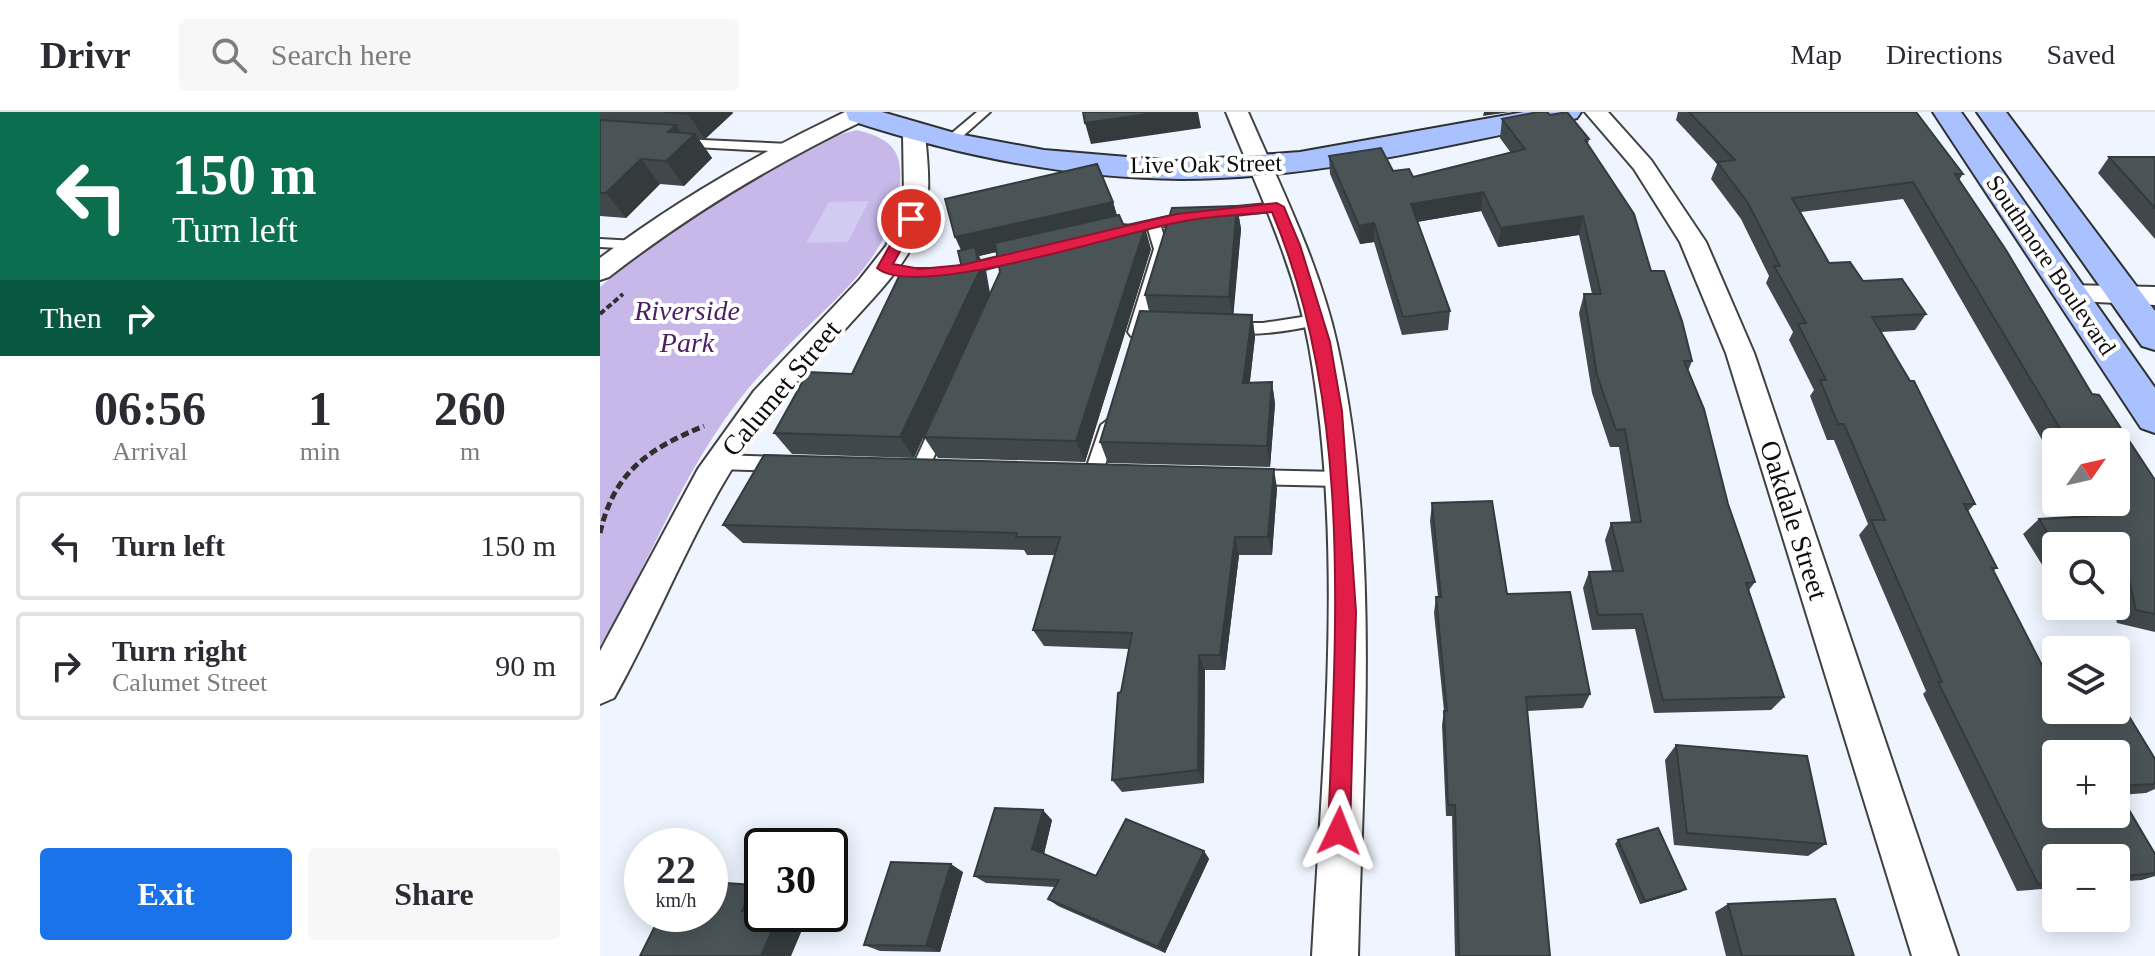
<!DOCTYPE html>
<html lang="en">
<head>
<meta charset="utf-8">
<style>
  body { margin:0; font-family:Georgia,serif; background:#f7f7f7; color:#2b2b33; height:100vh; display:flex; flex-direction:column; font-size:30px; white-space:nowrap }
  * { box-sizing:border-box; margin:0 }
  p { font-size:26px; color:#7c7c81 }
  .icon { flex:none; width:44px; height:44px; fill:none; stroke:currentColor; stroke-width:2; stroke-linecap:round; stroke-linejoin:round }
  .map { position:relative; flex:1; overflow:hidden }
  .panel { display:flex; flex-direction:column; background:#fff; width:600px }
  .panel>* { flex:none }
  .banner { background:#0b6e4f; color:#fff; overflow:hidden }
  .needle { width:52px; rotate:56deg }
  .buttons { position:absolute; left:1442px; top:316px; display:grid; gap:16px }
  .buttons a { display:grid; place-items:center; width:88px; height:88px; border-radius:8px; background:#fff; box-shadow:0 4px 20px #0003; font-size:40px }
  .speed { position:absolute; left:24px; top:716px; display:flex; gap:16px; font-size:40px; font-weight:700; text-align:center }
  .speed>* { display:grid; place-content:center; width:104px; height:104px; border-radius:50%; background:#fff; box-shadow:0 4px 20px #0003; line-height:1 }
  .speed small { font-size:20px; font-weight:400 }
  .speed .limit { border:4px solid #111; border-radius:12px; background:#fff; color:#111 }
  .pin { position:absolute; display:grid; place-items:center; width:68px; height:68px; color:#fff; margin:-34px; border:4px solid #fff; border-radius:50%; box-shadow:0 2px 8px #0007 }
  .me { position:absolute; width:88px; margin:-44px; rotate:2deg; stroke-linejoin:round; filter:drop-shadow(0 0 6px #0008) }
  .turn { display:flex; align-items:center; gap:28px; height:168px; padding:0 40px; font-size:36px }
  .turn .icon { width:104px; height:104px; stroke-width:2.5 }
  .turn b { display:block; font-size:56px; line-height:68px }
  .then { display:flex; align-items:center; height:76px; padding:0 40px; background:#0003; gap:16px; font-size:30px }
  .eta { display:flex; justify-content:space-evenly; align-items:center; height:136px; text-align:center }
  .eta b { font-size:48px; font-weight:800; line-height:56px }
  .cta { display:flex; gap:16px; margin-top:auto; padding:16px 40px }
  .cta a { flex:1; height:92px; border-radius:8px; background:#1a73e8; color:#fff; font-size:32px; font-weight:800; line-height:92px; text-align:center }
  .cta a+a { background:#f7f7f7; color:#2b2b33 }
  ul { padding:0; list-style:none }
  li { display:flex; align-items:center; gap:24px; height:108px; margin:0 16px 12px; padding:0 24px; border:4px solid #e1e1e2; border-radius:8px }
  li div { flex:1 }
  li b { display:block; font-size:30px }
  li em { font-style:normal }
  header { display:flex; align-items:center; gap:48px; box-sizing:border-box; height:112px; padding:0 40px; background:#fff; border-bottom:2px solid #e1e1e2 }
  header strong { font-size:38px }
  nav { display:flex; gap:44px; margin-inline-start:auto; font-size:28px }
  .search { width:560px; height:72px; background:#f7f7f7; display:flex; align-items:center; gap:20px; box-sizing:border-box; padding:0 28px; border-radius:8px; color:#7c7c81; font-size:30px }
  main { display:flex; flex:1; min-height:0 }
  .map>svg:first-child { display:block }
  .green { fill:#c8b8ea }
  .pitch { fill:#d1caf1 }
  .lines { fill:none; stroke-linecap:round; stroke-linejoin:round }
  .lane-casing { stroke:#414141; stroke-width:4 }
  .street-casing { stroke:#414141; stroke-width:4 }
  .secondary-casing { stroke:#303030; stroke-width:4 }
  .path-far1 { stroke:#303030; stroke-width:4; stroke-dasharray:6 3; stroke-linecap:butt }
  .path { stroke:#303030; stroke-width:5; stroke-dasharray:8 4; stroke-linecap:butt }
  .lane { fill:#fff; fill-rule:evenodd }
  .street { fill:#fff; fill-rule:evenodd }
  .secondary { fill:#aac1ff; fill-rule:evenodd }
  .wall { fill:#40484b; fill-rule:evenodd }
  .shaded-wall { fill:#343b3d }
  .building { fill:#4a5457; stroke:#343b3d; stroke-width:2 }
  .route { fill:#e11d48; stroke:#92132f; stroke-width:2 }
  .labels { text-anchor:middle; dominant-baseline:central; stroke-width:8; stroke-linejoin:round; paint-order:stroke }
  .far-street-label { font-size:24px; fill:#0e0e0e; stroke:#fff }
  .park-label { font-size:28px; font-style:italic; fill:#4c1e66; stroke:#fff }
  .street-label { font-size:28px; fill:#0e0e0e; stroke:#fff }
</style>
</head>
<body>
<header>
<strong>Drivr</strong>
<div class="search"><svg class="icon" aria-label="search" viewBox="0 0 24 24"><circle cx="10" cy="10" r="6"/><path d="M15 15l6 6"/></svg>Search here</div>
<nav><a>Map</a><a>Directions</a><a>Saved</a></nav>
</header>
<main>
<section class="panel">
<div class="banner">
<div class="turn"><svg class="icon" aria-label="left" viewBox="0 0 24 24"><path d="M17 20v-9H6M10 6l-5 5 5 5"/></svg><div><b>150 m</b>Turn left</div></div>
<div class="then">Then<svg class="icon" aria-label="right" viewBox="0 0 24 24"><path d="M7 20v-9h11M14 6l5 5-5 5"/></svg></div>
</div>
<div class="eta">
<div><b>06:56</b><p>Arrival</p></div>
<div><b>1</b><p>min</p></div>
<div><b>260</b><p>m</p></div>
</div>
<ul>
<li><svg class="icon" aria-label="left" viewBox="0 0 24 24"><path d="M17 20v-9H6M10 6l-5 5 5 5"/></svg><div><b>Turn left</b></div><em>150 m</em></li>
<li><svg class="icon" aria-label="right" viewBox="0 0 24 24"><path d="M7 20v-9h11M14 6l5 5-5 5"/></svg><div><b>Turn right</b><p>Calumet Street</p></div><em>90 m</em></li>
</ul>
<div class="cta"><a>Exit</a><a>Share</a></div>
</section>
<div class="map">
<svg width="1555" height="844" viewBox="0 0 1555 844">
  <rect width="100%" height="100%" fill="#eff5ff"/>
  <path class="green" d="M257,18C288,26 303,36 300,71C294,148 226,193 177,245C157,265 139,287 123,310C74,381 44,461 0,534V175C57,125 121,81 189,46C212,34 232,23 257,18Z"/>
  <path class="pitch" d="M269,89L248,130L206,131L229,90Z"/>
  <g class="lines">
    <g class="lane-casing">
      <path id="lane" d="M377,0H390L354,32H346V26Z
        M80,27L189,32L195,36L189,40L76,34V28Z
        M677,91L684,95L682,98L616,105L609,101L616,97Z
        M590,100L597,104L595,107L561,115L568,137L544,220L536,225L531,224L528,220L554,137L548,117L518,124L511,120L518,116Z
        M0,127L36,129L43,133L36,137L0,135Z
        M419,140L424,141V147L362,163L355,158L357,155Z
        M715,203L720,204V212C700,217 636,229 622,216L629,211H663Z
        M509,307L517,313L503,360L494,367L485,360L501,313Z
        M339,308L347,314L327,361L321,363L315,361L312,356L331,314Z
        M119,343L184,345L192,352L184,359L119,357L111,350Z
        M653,358L740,360L749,367L740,374L653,372L644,365Z"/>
    </g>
    <g class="street-casing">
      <path id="street" d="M245,0L270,2L267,7C175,51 90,102 9,165L0,168V146C77,88 159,41 245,0Z
        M626,0H648C681,76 719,151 737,232C781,432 763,642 758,844H712C723,642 745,435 709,234C694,152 657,76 626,0Z
        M985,0H1008L1051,48L1106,130L1154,241L1358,844H1312L1126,241L1080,130L1034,57Z
        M314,14L322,16L325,21C328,56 333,90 318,123C302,158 274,185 248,214C214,251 178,287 150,329C95,409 61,502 14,586L0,592V539L98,357L154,279L260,167L286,134L299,105L304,85L303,21L306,16Z
        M1468,173L1555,175V193L1458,188L1454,182L1458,176Z"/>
    </g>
    <g class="secondary-casing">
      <path id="secondary" d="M246,0H282L358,22L444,38L575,49L700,40L924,0H981L977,6L967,9C852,32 737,61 619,66C494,72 368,47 249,8Z
        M1333,0H1361L1555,276V321L1541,316Z
        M1377,0H1406L1555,199V238L1542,234Z"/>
    </g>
    <path class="path-far1" d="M0,202L23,182"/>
    <path class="path" d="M0,421C14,360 48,337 104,314"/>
    <use href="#lane" class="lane"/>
    <use href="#street" class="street"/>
    <use href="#secondary" class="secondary"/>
  </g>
  <path class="wall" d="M0,0H132L133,1L105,27L98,26L112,46L84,74L60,72L26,106L0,104Z
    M1078,0H1316L1363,62L1359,68L1492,282L1555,368V520L1517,511L1513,494H1516V434H1456V455L1444,456L1423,422L1439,407L1486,404L1478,390H1516V330H1456V352L1303,87L1201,100L1229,151L1326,202L1315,218L1281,220L1375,392L1368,399L1397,456L1393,459L1447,563L1555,647V677L1546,681L1520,683L1555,742V764L1542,768L1516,770V746H1456V776L1417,779L1323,582L1326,579L1259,423L1268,412L1234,328H1227L1210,284L1214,278L1189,228L1193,220L1166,171L1169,164L1141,107L1111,67L1117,52L1076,8ZM1516,642V702H1456Z
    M950,3L989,27L988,32L1051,159L1092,249L1088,259L1128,392L1155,470L1149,478L1184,585L1171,598L1054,601L1035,517L992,518L983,476L989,460L1012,459L1005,428L1011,411L1031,410L1019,335H1010L992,281L979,201L984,182H992L979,123L898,135L881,99L817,110L850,199L848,218L802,223L774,130L760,132L730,62L729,44L813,65L911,41L900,26L902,7Z
    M1509,45H1555V127L1498,61Z
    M513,90L517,103L523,112L551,137L485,350L338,346L324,325L400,160L396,140L379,144L386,158L314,346L192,342L174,321L252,262L362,156L358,139Z
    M637,94L641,117L633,202L652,203L655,225L650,270H672L675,292L670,355L508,351L500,330L549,199L545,183Z
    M677,376L672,443H639L625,558H605L604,671L522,680L512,668L521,580L529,537L444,534L433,518L455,443H427L424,438L143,431L123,413Z
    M832,391L990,582L983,596L927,599L950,844H855L852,704H846L842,613L844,599L834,501L836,485H838L830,409Z
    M1076,633L1226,732L1208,744L1074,733L1065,648Z
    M452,708L444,742L496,764L604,739L609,747L565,841L458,794L448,787L455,775L386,771L374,764Z
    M1018,728L1081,780L1040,792L1015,732Z
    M363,760L340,840L280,839L264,833Z
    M1128,792L1254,844H1126L1115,800Z"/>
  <path class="shaded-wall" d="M91,0H132L133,1L105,27L88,2Z
    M561,0H598L601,16L491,32L485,11Z
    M884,0H910L883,4Z
    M76,13L87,29L95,22L112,46L84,74L66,49L68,20Z
    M41,47L60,72L26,106L6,81Z
    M883,80L881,99L810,111L811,92Z
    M513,90L519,112L379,144L386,158L390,181L314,346L300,325L365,147L355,125Z
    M637,94L641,117L633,208L629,185Z
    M983,104L979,123L898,135L901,116Z
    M774,111V130L760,132L759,114Z
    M545,115L551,137L485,350L476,329Z
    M652,203L655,225L647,292L643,271Z
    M672,270L675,292L670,355L667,334Z
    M674,357L677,376L672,443L668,425Z
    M635,425L639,443L625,558L620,543Z
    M599,543L605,558L604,671L598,658Z
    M443,698L452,708L443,746L432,737Z
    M604,739L609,747L565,841L558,835Z
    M351,752L363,760L340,840L326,834Z
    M154,773L162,776V802L142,799Z
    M1086,777L1081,780L1040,792L1045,789Z
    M179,802L205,811L191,844H161Z"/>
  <path class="building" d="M64,0H91L88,2Z
    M483,0H561L485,11Z
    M938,0H947L950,3L967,0L989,27L985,28L1034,102L1051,159H1064L1082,209L1092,249H1084L1104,297L1128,392L1155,470L1146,471L1184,585L1063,588L1042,502L998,503L989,460L1023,459L1011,411L1041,410L1025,317L1016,318L997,263L984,182H1001L983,104L901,116L883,80L811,92L850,199L803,205L774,111L759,114L729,44L781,36L793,59L809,57L813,65L925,37L902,7Z
    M1089,0H1316L1363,62H1355L1406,138L1492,282L1499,283L1555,368V502L1536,498L1522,437L1516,438V434H1456L1439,407L1511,403L1504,390H1516V330H1468L1313,70L1192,86L1229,151L1250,150L1263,169L1302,167L1326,202L1272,205L1310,269H1314L1375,392H1364L1397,456H1392L1447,563H1456V598H1516V583L1555,647V672L1516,674V642H1456V702H1516V676L1555,742V761L1516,765V746H1456V770L1438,772L1338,570H1342L1271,408H1285L1244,312H1238L1220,268H1226L1198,212L1206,211L1174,154H1180L1148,91L1117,50L1135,48Z
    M0,8L76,13L68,20L95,22L66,49L41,47L6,81H0Z
    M1509,45H1555V96Z
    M497,52L513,90L355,125L345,87Z
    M637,94L629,185L545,183L572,96Z
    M519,103L523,112L545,115L476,329L324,325L400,160L395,131Z
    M375,135L380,158L300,325L174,321L208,260L252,262L303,156H362L358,139Z
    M540,199L652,203L643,271L672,270L667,334L500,330Z
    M164,343L674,357L668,425H635L620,543H599L598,658L512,668L518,581L521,580L532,521L433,518L460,425H416L417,421L123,413Z
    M892,389L907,482L970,480L990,582L926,585L950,844H859L855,693H848L844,599H847L836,485H841L832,391Z
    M1076,633L1207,644L1226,732L1087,721Z
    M395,696L443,698L432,737L496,764L526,707L604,739L558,835L448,787L459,768L374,764Z
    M1058,716L1086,777L1045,789L1018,728Z
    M291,750L351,752L326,834L264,833Z
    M110,770L154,773L142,799L162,800V802H179L161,844H40L61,802H110Z
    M1235,787L1254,844H1142L1128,792Z"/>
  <path class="route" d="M677,91L684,95L700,133L730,230L742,299L756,500L750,719L747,727L739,730L731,727L728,719C736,514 753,293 672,100C640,103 606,104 575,111C521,121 315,189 277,156L305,107L311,103L318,107L293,152L320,157L362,153L577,102Z"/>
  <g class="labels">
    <g class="far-street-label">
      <text transform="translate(606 52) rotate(-1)">Live Oak Street</text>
      <text transform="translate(1451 153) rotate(56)">Southmore Boulevard</text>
    </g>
    <g class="park-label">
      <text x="87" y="198">Riverside<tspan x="87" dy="32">Park</tspan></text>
    </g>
    <g class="street-label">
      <text transform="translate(181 276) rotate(-50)">Calumet Street</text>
      <text transform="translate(1194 408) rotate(72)">Oakdale Street</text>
    </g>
  </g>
</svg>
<div class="buttons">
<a><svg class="needle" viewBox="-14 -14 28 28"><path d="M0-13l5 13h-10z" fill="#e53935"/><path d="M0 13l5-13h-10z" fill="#7c7c81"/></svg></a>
<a><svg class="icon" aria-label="search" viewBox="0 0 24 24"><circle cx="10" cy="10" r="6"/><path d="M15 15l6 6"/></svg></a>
<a><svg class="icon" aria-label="layers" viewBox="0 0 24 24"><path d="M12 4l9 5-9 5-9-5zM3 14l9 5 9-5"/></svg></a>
<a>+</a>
<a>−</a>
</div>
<div class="speed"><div>22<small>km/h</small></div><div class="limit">30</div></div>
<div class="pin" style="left:311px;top:107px;background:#d93025"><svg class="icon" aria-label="arrive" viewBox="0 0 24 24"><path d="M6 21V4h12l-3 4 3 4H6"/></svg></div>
<svg class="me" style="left:739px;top:719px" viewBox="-20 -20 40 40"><path d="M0-17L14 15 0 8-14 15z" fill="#e11d48" stroke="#fff" stroke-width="4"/></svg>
</div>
</main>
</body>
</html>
